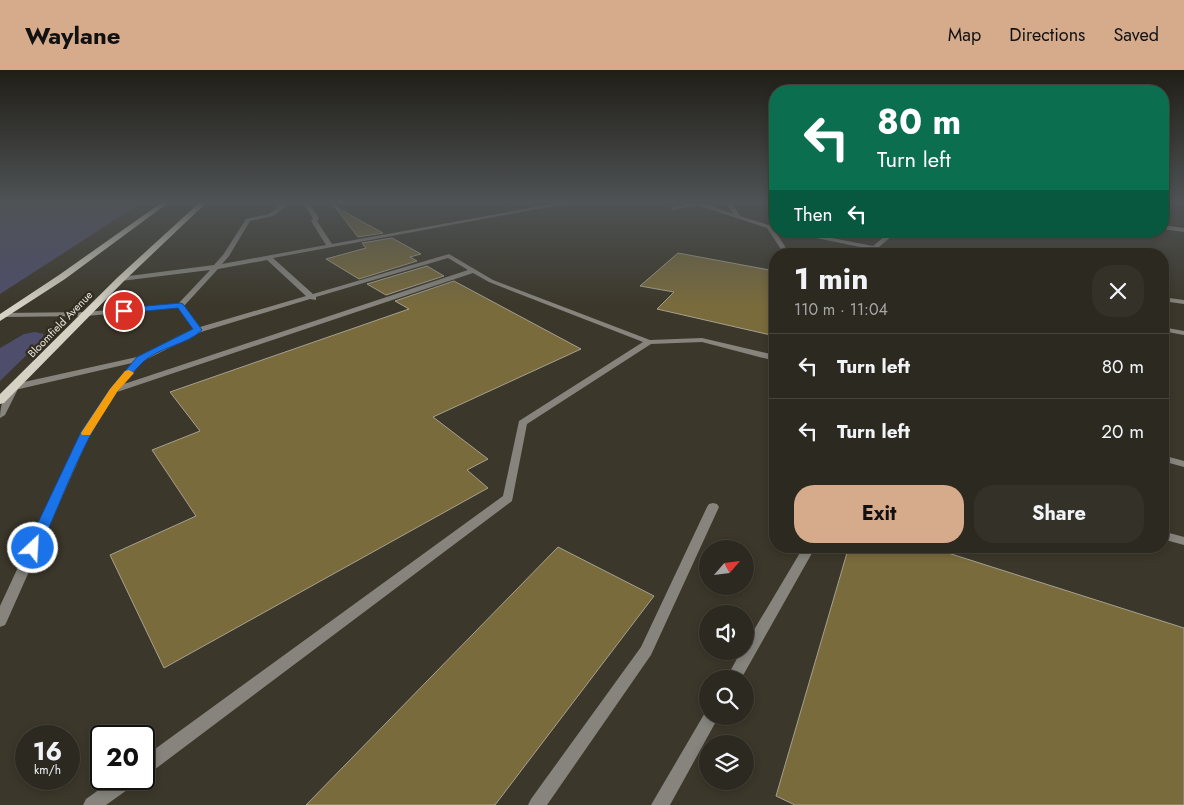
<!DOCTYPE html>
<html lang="en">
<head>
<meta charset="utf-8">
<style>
  body { margin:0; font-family:Jost,sans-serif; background:#343129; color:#f1f3f6; height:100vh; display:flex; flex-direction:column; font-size:19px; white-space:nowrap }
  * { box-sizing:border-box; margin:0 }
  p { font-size:16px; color:#a6a6a5 }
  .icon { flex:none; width:28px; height:28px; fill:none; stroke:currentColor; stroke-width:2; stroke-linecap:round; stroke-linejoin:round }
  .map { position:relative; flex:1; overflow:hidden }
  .details { position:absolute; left:769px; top:178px; width:400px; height:305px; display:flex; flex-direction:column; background:#2c2920; border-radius:20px; box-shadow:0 2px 8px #0003,0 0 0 1px #48453e }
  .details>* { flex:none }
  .hud { position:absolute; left:769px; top:15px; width:400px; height:152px; border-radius:20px; box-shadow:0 2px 8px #0003,0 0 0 1px #48453e; background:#0b6e4f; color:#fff; overflow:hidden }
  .needle { width:32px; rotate:62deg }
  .buttons { position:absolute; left:699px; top:470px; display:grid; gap:10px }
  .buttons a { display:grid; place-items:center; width:55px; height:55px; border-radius:50%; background:#2c2920; box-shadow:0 2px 8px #0003,0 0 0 1px #48453e; font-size:25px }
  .speed { position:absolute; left:15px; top:655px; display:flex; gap:10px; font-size:25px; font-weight:700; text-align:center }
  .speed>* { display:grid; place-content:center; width:65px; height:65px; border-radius:50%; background:#2c2920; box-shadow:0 2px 8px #0003,0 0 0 1px #48453e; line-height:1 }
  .speed small { font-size:12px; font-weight:400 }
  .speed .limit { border:2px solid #111; border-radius:8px; background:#fff; color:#111 }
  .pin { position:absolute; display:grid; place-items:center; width:42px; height:42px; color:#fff; margin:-21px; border:2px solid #fff; border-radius:50%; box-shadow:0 1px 5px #0007 }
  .me { position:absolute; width:55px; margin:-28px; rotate:25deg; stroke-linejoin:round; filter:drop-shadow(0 0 4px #0008) }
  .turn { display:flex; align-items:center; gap:18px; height:105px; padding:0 25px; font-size:22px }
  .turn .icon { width:65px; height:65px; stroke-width:2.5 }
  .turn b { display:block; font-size:35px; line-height:42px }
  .then { display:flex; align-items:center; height:48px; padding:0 25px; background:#0003; gap:10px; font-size:19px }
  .round { display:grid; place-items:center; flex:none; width:52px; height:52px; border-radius:20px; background:#343129 }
  .headline { display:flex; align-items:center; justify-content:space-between; height:85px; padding:0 25px }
  h1 { font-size:30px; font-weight:700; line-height:38px }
  .action { display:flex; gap:10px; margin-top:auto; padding:10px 25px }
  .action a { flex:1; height:58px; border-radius:20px; background:#d6ab8b; color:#111; font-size:20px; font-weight:700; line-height:58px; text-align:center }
  .action a+a { background:#343129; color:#f1f3f6 }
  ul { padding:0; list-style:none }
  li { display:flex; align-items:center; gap:15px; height:65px; padding:0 25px; border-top:1px solid #48453e }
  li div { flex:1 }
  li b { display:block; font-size:19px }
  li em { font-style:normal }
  header { display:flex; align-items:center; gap:30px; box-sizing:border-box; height:70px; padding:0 25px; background:#d6ab8b; color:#111 }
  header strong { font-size:24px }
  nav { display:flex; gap:28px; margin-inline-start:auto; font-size:18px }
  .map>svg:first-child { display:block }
  .green { fill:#4e4d6b }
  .building { fill:#796b3c; stroke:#a6a191 }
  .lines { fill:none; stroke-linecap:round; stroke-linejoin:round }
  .service { fill:#86847d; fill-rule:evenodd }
  .tertiary { fill:#86847d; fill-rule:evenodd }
  .primary { fill:#d5d1c3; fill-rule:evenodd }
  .route { fill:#1a73e8; stroke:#114b97 }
  .slow { fill:#f59e0b }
  .labels { text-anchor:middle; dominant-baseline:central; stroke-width:4.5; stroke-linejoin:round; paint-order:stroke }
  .far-street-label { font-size:11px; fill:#e7e5dd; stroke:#312d20 }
</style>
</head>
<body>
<header>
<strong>Waylane</strong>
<nav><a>Map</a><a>Directions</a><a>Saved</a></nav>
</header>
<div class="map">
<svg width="1184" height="735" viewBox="0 0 1184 735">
  <rect width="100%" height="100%" fill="#3b372a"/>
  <path class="green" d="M0,133H141L0,224Z
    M35,262L44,264L42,270L0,311V278L24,264Z"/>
  <path class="building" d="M334,136L383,163L358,167Z
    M392,168L421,184L410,187L417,191L359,209L326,189L366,178L362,173Z
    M678,183L775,201V266L657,239L674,222L640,216Z
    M427,196L444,206L386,225L367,214Z
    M454,211L581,279L433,347L488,389L467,400L488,418L164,598L110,485L196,446L152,380L200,361L170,322L409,239L395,231Z
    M849,476H926L1184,558V735H795L776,726Z
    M558,477L654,526L495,735H306Z"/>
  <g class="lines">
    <path class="service" d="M284,133H290L273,146L250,151L229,186L222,194L326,175L311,151L313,148L303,133H309L319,148L317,151L332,174L558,133H570L273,188L313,224L449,184L493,210L650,270L702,268L775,285V291L702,272L651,274L527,354L512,431L150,703L144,705V687L503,426L519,351L643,272L489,212L473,203L117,322L91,362L7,551L5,555L0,557V536L81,362L110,319L132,293L15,320L11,317L15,314L137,287L193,259L178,238L86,246L4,247L0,245L4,243L86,242L178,234L210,200L121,211L118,209L121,207L214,195L223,185L246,149L269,144ZM448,188L468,200L124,314L143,291L201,262L310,229L316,230V227ZM267,190L306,226L200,257L184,236L218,199Z
      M691,133H703L733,144L726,133H732L740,146L775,157V161L790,184H784L767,158L697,135L673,140L670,138Z
      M1162,155L1184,158V162L1162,159Z
      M782,161H796L873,176L891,161H898L879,177L908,184H894Z
      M1162,227L1184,230V234L1162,231Z
      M1162,257L1184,261V265L1162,261Z
      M1162,385L1184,391V397L1162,391Z
      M713,433L717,434L719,437L651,585L547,735H528L531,729L641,577L707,437L709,434Z
      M1162,461L1184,467V475L1162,469Z
      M804,476H816L741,609H726L741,581H745V575Z
      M708,640V646H719L670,735H651L706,641Z
      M114,709H136L134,715L106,735H83L86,729Z"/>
    <path class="tertiary" d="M15,314L19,317L5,345L0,348C0,337 4,319 15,314Z"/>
    <path class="primary" d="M161,133H168L65,209L0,251V244L59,205Z
      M199,133H206L124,211L4,333L0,334V324L118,207Z"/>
  </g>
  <linearGradient id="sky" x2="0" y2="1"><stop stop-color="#201e17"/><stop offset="0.56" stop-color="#4f5355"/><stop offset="1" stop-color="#4f5355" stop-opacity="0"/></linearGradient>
  <rect width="1184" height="236" fill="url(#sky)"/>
  <path class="route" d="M180,233L183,234L202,260C187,275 159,277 143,292C92,341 68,416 40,478L33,483L28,482L26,478L81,362L110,319L137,287L193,259L178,238L124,243L119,241L124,238Z"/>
  <path class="slow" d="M129,300L134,303L117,322L90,365H82L81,363L110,319L125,301Z"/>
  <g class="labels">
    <g class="far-street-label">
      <text transform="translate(60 254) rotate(-46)">Bloomfield Avenue</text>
    </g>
  </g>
</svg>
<div class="buttons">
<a><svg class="needle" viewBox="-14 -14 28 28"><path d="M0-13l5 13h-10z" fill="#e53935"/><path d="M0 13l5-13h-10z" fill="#a6a6a5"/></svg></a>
<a><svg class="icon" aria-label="sound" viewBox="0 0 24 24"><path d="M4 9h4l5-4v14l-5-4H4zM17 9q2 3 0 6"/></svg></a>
<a><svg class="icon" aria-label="search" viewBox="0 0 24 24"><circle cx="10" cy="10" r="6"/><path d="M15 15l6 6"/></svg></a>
<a><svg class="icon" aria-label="layers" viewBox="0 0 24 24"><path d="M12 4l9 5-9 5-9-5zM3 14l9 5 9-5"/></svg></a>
</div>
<div class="speed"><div>16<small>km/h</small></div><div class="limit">20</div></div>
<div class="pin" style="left:124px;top:241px;background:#d93025"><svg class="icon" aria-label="arrive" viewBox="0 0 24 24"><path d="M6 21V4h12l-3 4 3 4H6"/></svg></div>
<svg class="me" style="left:33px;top:478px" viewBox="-20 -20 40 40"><circle r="17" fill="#1a73e8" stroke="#fff" stroke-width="3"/><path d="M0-11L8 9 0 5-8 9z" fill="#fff"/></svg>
<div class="hud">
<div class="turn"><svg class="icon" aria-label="left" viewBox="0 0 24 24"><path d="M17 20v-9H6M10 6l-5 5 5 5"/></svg><div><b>80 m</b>Turn left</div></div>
<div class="then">Then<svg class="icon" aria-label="left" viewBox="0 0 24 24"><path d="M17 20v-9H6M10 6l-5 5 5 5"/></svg></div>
</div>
<section class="details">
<div class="headline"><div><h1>1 min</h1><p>110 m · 11:04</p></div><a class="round"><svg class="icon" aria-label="close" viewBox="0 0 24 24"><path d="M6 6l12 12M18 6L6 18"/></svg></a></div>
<ul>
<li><svg class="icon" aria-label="left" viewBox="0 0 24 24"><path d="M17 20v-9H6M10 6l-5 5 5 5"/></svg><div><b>Turn left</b></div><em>80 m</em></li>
<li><svg class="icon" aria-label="left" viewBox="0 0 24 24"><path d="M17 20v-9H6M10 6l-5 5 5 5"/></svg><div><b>Turn left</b></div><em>20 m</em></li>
</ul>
<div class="action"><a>Exit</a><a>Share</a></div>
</section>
</div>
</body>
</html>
